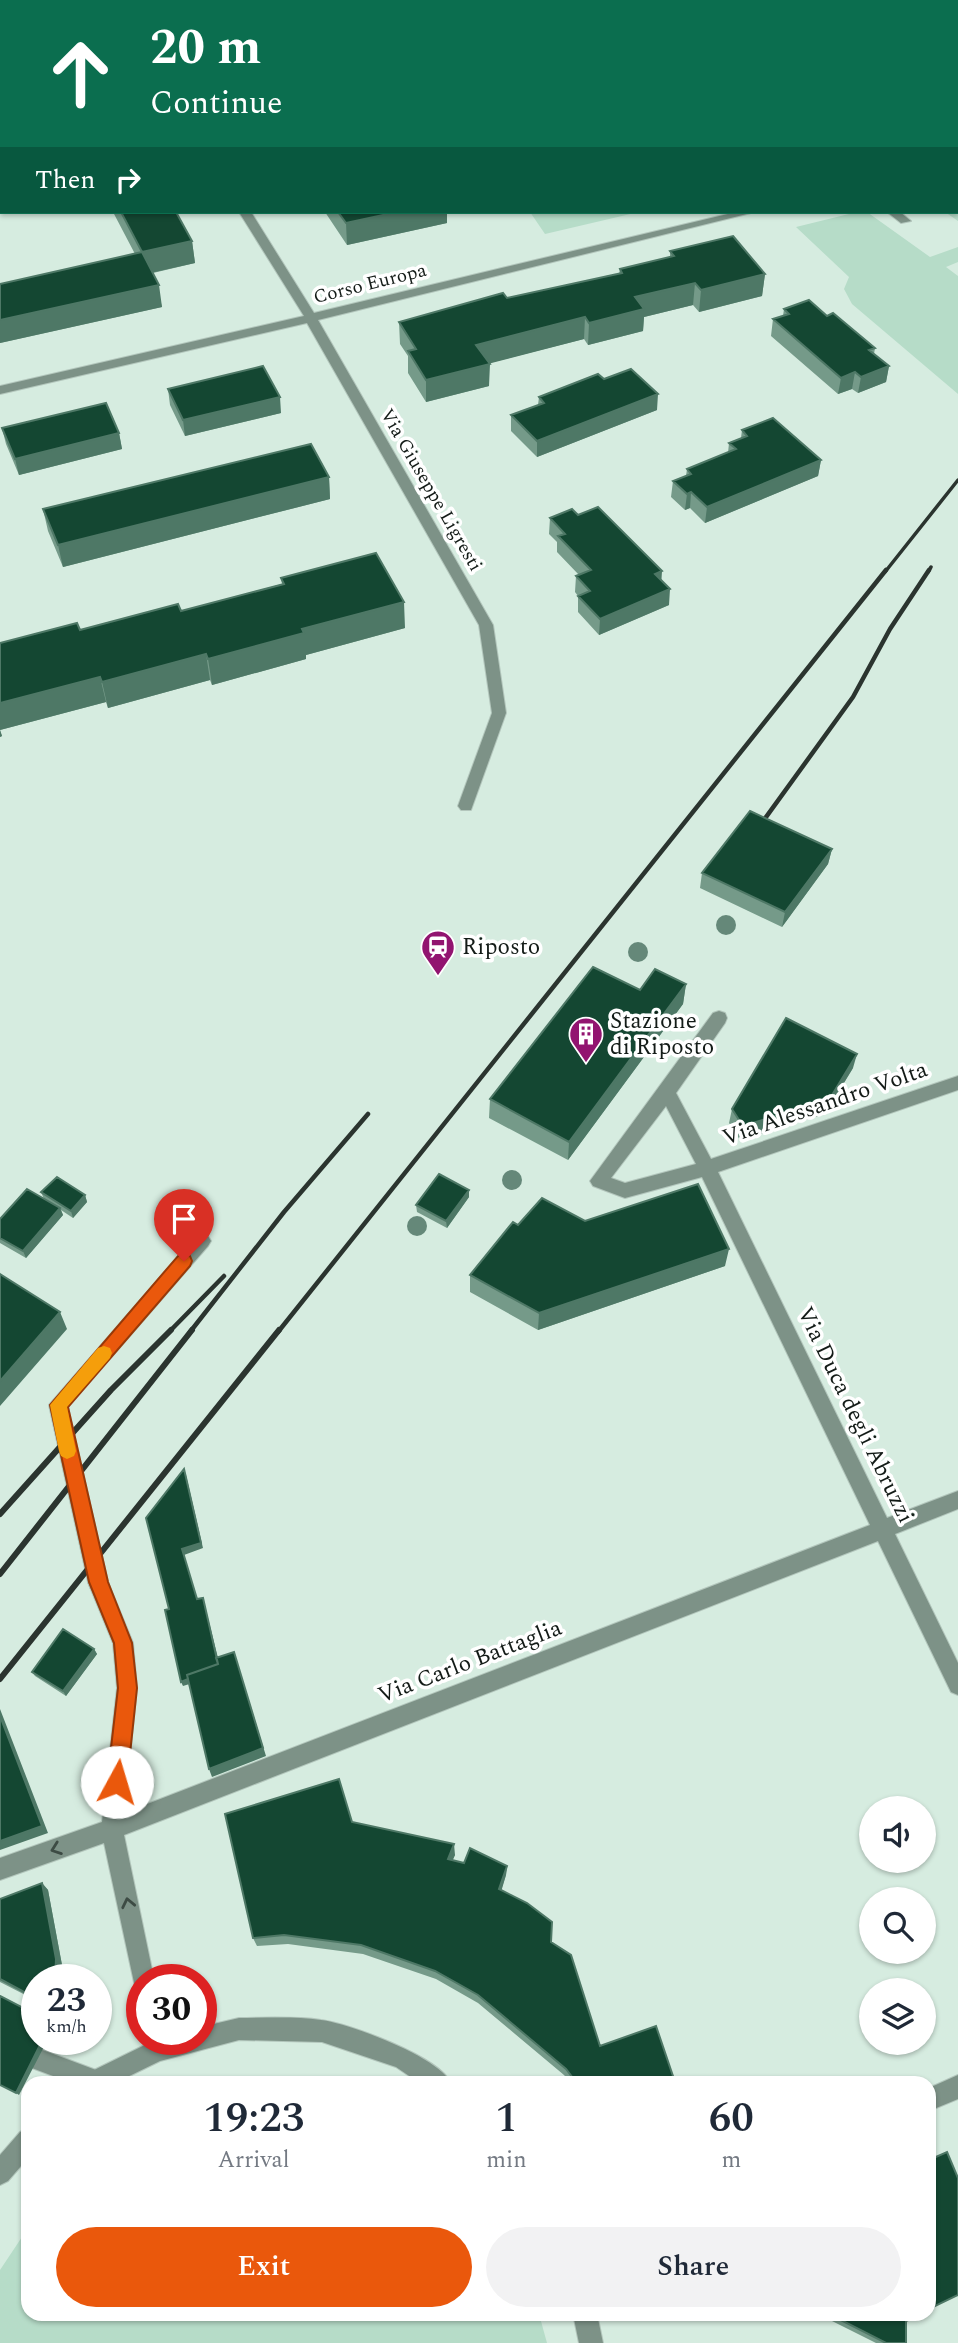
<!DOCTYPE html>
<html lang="en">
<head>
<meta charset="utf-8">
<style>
  body { margin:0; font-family:Spectral,serif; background:#f2f2f3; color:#1f2937; height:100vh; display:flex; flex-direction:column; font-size:26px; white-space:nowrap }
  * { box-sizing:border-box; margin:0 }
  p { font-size:23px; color:#747a83 }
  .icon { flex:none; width:38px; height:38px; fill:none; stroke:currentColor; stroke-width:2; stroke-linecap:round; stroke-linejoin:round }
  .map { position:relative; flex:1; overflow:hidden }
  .drawer { position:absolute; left:21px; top:2076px; width:915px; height:245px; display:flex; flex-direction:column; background:#fff; border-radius:21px; box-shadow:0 2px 5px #0004 }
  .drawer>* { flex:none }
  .hud { position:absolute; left:0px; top:0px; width:959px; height:214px; box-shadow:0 2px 5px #0004; background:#0b6e4f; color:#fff; overflow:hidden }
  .fabs { position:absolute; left:859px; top:1796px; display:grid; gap:14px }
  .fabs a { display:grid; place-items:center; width:77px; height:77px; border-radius:50%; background:#fff; box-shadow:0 2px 5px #0004; font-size:35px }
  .speed { position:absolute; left:21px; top:1964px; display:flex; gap:14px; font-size:35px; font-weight:700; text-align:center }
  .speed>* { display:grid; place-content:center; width:91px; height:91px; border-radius:50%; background:#fff; box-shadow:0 2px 5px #0004; line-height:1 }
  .speed small { font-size:18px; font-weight:400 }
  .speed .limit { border:10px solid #d22; background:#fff; color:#111 }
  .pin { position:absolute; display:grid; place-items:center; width:60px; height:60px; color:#fff; margin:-72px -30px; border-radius:50% 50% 50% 0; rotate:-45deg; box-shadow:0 0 7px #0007 }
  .pin .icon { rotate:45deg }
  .me { position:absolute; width:77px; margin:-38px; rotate:6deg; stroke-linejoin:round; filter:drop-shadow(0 0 5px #0008) }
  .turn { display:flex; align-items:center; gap:24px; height:147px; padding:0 35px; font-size:32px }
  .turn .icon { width:91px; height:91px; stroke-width:2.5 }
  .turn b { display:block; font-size:49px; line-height:60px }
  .then { display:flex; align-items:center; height:66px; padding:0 35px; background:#0003; gap:14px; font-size:26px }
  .eta { display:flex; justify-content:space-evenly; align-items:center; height:119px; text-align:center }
  .eta b { font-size:42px; font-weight:600; line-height:49px }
  .cta { display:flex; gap:14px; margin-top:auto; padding:14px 35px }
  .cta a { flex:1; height:80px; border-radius:42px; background:#ea580c; color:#fff; font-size:28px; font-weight:600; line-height:80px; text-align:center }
  .cta a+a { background:#f2f2f3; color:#1f2937 }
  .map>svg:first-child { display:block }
  .green { fill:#b6dcc8 }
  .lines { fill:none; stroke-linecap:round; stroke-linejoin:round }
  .service-casing { stroke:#b3c6bc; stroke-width:2 }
  .minor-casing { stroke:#b3c6bc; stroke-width:2 }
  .tertiary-casing { stroke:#b3c6bc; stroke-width:2 }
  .service { fill:#7d9287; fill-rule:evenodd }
  .minor { fill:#7d9287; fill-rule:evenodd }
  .tertiary { fill:#7d9287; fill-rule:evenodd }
  .rail-far2 { stroke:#2b342f; stroke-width:3.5 }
  .rail-far1 { stroke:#2b342f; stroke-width:4.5 }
  .rail { stroke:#2b342f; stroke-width:6 }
  .tree { fill:#658879 }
  .wall { fill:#759a89 }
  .shaded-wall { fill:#4e7866 }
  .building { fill:#144732; stroke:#4e7866; stroke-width:2 }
  .oneway { stroke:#3d4b44 }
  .route { fill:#ea580c; stroke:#983908; stroke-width:2 }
  .slow { fill:#f59e0b }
  .labels { text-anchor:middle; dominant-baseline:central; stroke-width:7; stroke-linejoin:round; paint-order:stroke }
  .far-street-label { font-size:19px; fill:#131b17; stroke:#fff }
  .poi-label { font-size:23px; fill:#131b17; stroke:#fff; text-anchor:start }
  .street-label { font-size:23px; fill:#131b17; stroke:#fff }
</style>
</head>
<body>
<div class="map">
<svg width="958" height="2343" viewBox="0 0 958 2343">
  <rect width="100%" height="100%" fill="#d6ece0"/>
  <path class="green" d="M148,0H958V221L945,212H957V2Z
    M530,212H639L545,234Z
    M857,212H867L930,257L958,247V262L946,267L958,276V394L852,304L844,289L849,277L796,227Z
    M28,2228V2314H539L547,2343H0V2270Z"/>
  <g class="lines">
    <g class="service-casing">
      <path id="service" d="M202,1233L208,1236L211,1241L208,1246L68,1407L108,1582L105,1589L98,1592L91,1589L88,1582L49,1405L196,1236Z
        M0,2034L104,2073L107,2082H69L0,2056Z"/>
    </g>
    <g class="minor-casing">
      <path id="minor" d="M111,0H121L122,2H112Z
        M239,212H251L314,313L736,212H755L318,320L493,625L506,713L471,810H461L458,806L492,713L479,625L307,323L0,394V386L304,316Z
        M887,212H900L911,221L901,223Z
        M719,1011L725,1013L727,1018L725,1023L676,1093L711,1159L958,1076V1090L718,1172L887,1518L958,1491V1509L895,1534L958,1663V1695L951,1692L878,1541L124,1835L154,1979H142V1990L135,1987L104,1843L0,1880V1858L102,1822L117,1688L113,1643L88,1582L91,1575L98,1572L105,1575L133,1643L137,1688L124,1813L870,1525L702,1177L625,1198L593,1186L590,1181L713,1013ZM666,1106L696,1164L625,1183L611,1178Z"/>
    </g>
    <g class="tertiary-casing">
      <path id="tertiary" d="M239,2018C266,2018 294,2016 321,2020C348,2023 439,2057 450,2082H418L396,2067L322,2042L239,2040L160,2061L117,2082H82L86,2074L157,2039H201V2027Z
        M958,2075V2099L929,2111V2088Z
        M28,2128V2158L8,2181L0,2185V2155L20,2132Z
        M573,2314H597L603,2343H579Z"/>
    </g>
    <use href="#service" class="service"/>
    <use href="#minor" class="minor"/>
    <use href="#tertiary" class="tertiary"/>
    <path class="rail-far2" d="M885,572L958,480
      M928,572L931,567"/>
    <path class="rail-far1" d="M756,831L853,697L890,629L929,570
      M169,1332L224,1276
      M190,1332L284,1212L368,1114
      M278,1332L886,570"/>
    <path class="rail" d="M0,1514L111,1390L171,1330
      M0,1574L192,1330
      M0,1679L279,1330"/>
  </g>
  <g class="tree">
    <circle cx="726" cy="925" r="10"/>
    <circle cx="638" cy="952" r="10"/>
    <circle cx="512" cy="1180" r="10"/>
    <circle cx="417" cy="1226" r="10"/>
  </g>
  <path class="wall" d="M113,212H176L192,241L195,263L153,273L162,307L0,343V284L135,254Z
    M325,212H447V223L347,245Z
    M670,251L765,274L762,296L699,312L693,305L644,317L643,331L588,345L584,339L489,363V386L426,402L408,373V356L400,344L399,322L619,274L620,269L670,257Z
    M784,309L827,316L875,348L874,354L889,366L886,382L858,393L852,389L838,394L771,336L773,319L783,316Z
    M604,379L657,410L537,457L511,431V415L538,405L539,397Z
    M168,389L281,413L185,436L170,405Z
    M2,428L119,433L122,449L19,475L6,444Z
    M742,430L821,460L818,476L705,523L690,508L685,510L671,497L673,481L686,476L687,469L728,453L729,443L741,438Z
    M329,477L330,499L63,567L48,531L43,509Z
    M578,515L662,580L669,605L599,635L578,612V596L575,592L576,576L579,575L557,552V542L549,534L550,518Z
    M281,578L405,628L306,655V659L212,685L210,680L108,708L106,702L0,730L2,736L0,737V643L80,630L181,611L282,584Z
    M832,849L828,864L782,927L700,888L702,873Z
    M686,984L683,1004L568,1160L489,1118L490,1099Z
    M853,1068L825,1114L740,1140L729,1123L732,1109Z
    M469,1190V1197L447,1228L417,1212L416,1205Z
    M41,1192L85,1195L87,1202L73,1218L61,1210L63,1215L26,1258L0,1243V1219L44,1199Z
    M585,1221L725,1266L538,1330L470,1292V1275L518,1225Z
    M94,1649L97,1654L66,1696L35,1676L32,1672Z
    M352,1822L455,1855L452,1860L464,1863L507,1866L506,1875L501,1890L551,1942L600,2046L675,2082H570L564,2075L478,2003L436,1979L363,1954L288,1944L257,1946L253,1938Z
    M42,1883L48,1890L62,1965L61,1979H37V2001L0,1982V1899Z
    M818,2314H921L906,2321V2343H876Z"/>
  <path class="shaded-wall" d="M11,0H59V2H12Z
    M2,98V115H0V99Z
    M0,165H2V182H0Z
    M397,212H447V223L347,245L346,223Z
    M192,241L195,263L146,274L142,252Z
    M765,274L762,296L699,312L701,290Z
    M695,283L693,305L644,317L643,331L588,345L589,323L635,297Z
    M159,285L162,307L0,343V320Z
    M585,317L584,339L476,367V345Z
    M490,364L489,386L426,402V380Z
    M889,366L886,382L858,393L861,377Z
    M855,372L852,389L838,394L841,378Z
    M658,394L657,410L537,457V441Z
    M280,397L281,413L185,436L183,420Z
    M119,433L122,449L19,475L15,459Z
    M821,460L818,476L705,523L707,507Z
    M329,477L330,499L63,567L58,545Z
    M691,492L690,508L685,510L687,494Z
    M662,571L661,587L655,574Z
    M670,589L669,605L599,635L600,619Z
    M404,602L405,628L306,655V659L212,685L208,659L302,629Z
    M206,654L210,680L108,708L102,682Z
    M100,677L106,702L0,730L2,736L0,737V703Z
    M832,849L828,864L782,927L785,912Z
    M686,984L683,1004L568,1160L569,1142Z
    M857,1054L853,1068L825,1114L740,1140L743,1126Z
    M469,1190V1197L447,1228L446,1221Z
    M85,1195L87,1202L73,1218L71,1211Z
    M60,1208L63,1215L26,1258L23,1251Z
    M729,1249L725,1266L538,1330L539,1313Z
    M60,1312L67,1329L0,1406V1381Z
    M186,1475L203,1548L184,1555L182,1549Z
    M203,1598L222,1674L183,1686L181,1682Z
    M94,1649L97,1654L66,1696L63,1691Z
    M234,1652L266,1756L212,1777L209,1769Z
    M0,1709L48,1833L0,1850Z
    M454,1844L455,1855L449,1869L448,1859Z
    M507,1866L506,1875L499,1899V1889Z
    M42,1883L48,1890L62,1965L61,1979H55Z
    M43,2039H48L19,2095L16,2093Z"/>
  <path class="building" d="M2,72V98L0,99V73Z
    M0,133L2,137V165H0Z
    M121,212H176L192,241L142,252Z
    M338,212H397L346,223Z
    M733,236L765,274L701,290L695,283L635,297L644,309L589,323L585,317L476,345L490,364L426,380L408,351L416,349L399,322L503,293L507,298L622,273L620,269L674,256L670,251Z
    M142,252L159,285L0,320V284Z
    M809,300L827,316L833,313L875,348L869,350L889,366L861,377L855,372L841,378L773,319L789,314L784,309Z
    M263,366L280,397L183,420L168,389Z
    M631,369L658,394L537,441L511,415L544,403L539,397L598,374L604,379Z
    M106,403L119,433L15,459L2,428Z
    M773,418L821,460L707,507L691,492L687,494L673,481L691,474L687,469L736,449L729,443L747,436L742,430Z
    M311,444L329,477L58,545L43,509Z
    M598,507L662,571L655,574L670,589L600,619L578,596L590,591L576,576L591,570L558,536L565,534L550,518L572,509L578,515Z
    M376,553L404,602L302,629L304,633L208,659L206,654L102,682L100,677L0,703V643L77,623L80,630L178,604L181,611L284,584L281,578Z
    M750,811L832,849L785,912L702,873Z
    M593,967L640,990L655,969L686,984L569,1142L490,1099Z
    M786,1018L857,1054L829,1100L743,1126L732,1109Z
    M439,1174L469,1190L446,1221L416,1205Z
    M57,1177L85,1195L71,1211L41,1192Z
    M698,1184L729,1249L539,1313L470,1275L513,1222L518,1225L542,1198L585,1221Z
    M27,1189L60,1208L23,1251L0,1238V1219Z
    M0,1274L60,1312L0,1381Z
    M184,1469L201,1543L182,1549L197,1599L203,1598L218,1664L187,1675L188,1679L181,1682L165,1610L169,1609L146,1518Z
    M63,1629L94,1649L63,1691L32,1672Z
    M234,1652L263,1748L209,1769L187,1675L218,1664L216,1658Z
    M0,1716L42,1826L0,1841Z
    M339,1779L352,1822L454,1844L448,1859L464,1863L470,1848L507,1866L499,1889L527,1903L552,1922L551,1942L571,1955L600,2046L656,2026L675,2082H576L566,2069L478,1995L435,1971L361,1945L284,1935L253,1938L225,1814Z
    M42,1883L56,1959L55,1979H37V1999L0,1979V1899Z
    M0,1996L37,2015V2039H43L16,2093L0,2085Z
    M947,2152L958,2178V2295L929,2309V2160Z
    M829,2314H921L906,2321V2343H886Z"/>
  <defs><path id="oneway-chevron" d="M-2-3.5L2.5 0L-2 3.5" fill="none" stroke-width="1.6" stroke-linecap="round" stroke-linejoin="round" transform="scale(1.75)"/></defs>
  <g class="oneway">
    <use href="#oneway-chevron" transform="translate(56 1849) rotate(160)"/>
    <use href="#oneway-chevron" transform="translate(128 1903) rotate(-102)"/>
  </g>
  <path class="route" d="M184,1254L190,1256L192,1261L190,1266L68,1407L108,1582L132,1643L137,1688L127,1782L124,1789L117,1792L110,1789L107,1782L118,1688L114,1643L89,1582L50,1405L178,1256Z"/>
  <path class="slow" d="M104,1346L110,1348L112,1353L110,1358L67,1407L76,1451L74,1456L67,1459L61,1456L59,1451L50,1405L98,1348Z"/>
  <defs>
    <g id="station-pin" transform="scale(1.75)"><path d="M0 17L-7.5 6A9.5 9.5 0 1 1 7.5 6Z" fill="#921470" stroke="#fff"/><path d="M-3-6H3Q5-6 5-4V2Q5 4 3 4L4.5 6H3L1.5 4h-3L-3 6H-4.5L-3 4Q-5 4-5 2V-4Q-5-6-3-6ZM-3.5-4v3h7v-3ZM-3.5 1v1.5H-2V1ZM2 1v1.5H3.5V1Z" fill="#fff"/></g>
    <g id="building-pin" transform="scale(1.75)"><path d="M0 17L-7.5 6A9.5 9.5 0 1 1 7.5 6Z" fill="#921470" stroke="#fff"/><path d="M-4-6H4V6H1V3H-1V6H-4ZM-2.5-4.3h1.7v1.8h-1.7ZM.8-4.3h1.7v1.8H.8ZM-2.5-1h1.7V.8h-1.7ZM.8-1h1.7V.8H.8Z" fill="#fff"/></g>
  </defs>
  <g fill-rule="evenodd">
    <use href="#station-pin" x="438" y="947"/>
    <use href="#building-pin" x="586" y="1034"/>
  </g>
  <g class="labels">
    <g class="far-street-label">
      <text transform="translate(370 284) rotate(-14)">Corso Europa</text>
      <text transform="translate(431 490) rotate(60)">Via Giuseppe Ligresti</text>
    </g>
    <g class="poi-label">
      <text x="462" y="947">Riposto</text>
      <text x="610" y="1021">Stazione<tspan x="610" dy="26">di Riposto</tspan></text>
    </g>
    <g class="street-label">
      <text transform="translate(825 1104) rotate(-19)">Via Alessandro Volta</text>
      <text transform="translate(855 1415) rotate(64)">Via Duca degli Abruzzi</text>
      <text transform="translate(470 1662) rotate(-21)">Via Carlo Battaglia</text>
    </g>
  </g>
</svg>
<div class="fabs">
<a><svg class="icon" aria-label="sound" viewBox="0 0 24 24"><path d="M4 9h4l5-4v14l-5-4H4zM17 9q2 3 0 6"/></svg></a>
<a><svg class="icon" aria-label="search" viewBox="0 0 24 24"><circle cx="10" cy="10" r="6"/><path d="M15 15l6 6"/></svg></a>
<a><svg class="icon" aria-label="layers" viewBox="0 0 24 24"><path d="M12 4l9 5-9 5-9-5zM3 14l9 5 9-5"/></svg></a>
</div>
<div class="speed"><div>23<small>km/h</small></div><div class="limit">30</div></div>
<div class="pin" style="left:184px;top:1261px;background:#d93025"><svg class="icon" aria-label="arrive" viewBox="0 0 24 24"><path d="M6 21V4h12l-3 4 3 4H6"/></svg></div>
<svg class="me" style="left:117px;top:1782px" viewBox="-20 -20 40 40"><circle r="19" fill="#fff"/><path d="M0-13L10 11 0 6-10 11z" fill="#ea580c"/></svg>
<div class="hud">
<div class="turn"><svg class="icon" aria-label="ahead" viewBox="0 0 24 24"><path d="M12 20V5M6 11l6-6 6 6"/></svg><div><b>20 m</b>Continue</div></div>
<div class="then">Then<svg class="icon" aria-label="right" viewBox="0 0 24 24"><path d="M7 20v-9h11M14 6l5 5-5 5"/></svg></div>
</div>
<section class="drawer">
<div class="eta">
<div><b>19:23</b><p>Arrival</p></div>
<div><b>1</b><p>min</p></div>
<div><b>60</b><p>m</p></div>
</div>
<div class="cta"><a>Exit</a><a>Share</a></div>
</section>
</div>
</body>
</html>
